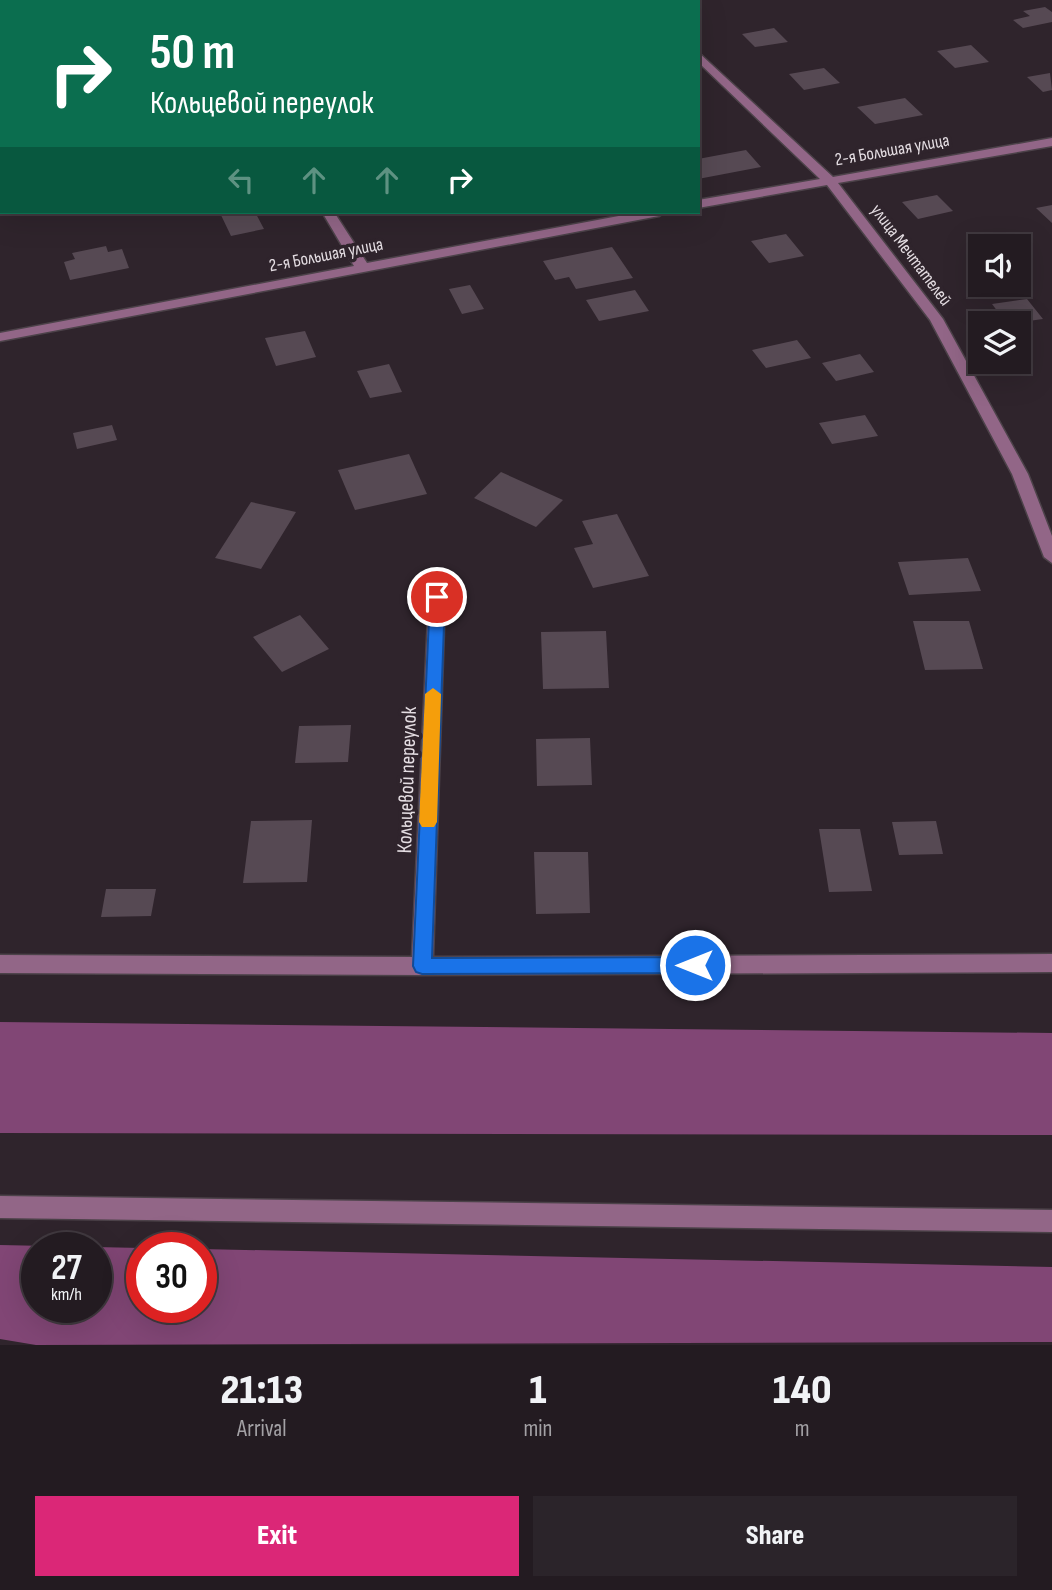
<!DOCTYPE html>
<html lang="en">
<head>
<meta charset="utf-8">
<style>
  body { margin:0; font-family:"Sofia Sans Condensed",sans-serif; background:#2b242a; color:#f1f3f6; height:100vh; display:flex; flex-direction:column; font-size:26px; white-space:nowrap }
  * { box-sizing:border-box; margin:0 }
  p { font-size:23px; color:#a3a1a5 }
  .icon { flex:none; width:38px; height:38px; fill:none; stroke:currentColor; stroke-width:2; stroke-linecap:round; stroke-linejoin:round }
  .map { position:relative; height:1345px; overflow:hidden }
  .drawer { display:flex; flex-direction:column; background:#231b21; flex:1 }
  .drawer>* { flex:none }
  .hud { position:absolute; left:0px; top:0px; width:700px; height:214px; box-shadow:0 7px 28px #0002,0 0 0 2px #40393f; background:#0b6e4f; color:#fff; overflow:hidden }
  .fabs { position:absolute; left:968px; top:234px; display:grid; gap:14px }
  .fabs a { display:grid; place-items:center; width:63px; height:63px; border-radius:0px; background:#231b21; box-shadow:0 7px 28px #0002,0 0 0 2px #40393f; font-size:35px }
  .speed { position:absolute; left:21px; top:1232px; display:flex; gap:14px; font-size:35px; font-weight:700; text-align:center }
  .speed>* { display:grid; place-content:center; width:91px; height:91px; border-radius:50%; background:#231b21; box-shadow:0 7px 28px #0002,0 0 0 2px #40393f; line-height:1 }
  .speed small { font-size:18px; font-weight:400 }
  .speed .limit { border:10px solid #d22; background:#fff; color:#111 }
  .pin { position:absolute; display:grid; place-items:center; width:60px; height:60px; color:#fff; margin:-30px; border:4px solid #fff; border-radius:50%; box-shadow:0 2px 7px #0007 }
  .me { position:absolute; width:77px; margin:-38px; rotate:270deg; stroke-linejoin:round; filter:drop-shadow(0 0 5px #0008) }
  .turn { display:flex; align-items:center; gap:24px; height:147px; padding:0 35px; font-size:32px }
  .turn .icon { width:91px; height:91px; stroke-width:2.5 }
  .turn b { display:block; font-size:49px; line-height:60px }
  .lanes { display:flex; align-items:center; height:66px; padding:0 35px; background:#0003; justify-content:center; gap:35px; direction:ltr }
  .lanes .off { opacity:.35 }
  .eta { display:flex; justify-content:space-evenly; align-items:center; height:119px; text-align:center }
  .eta b { font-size:42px; font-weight:800; line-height:49px }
  .action { display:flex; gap:14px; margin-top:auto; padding:14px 35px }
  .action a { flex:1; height:80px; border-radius:0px; background:#db2777; color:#fff; font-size:28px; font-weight:800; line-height:80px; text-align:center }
  .action a+a { background:#2b242a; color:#f1f3f6 }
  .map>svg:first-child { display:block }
  .forest { fill:#814675; fill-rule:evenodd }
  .building { fill:#564953 }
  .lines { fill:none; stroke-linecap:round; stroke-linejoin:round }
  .minor-casing { stroke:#4c4249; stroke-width:3 }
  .minor { fill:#926687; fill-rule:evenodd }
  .route { fill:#1a73e8; stroke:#114b97; stroke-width:2 }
  .slow { fill:#f59e0b }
  .labels { text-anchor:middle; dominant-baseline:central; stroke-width:7; stroke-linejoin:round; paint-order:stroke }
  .far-street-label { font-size:18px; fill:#e4dde2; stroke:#2f242c }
  .street-label { font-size:21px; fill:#e4dde2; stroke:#2f242c }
</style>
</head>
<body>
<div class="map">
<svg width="1052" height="1345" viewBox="0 0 1052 1345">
  <rect width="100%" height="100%" fill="#2f242c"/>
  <path class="forest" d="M0,1022L1052,1033V1135L0,1133Z
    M0,1245L142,1248V1307H201V1249L1052,1267V1342L36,1345L0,1339ZM37,1248H96V1307H37Z"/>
  <path class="building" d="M1045,7L1052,12V22L1023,28L1013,20L1030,16L1023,11Z
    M774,28L788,42L755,47L742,34Z
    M971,45L989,62L955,68L937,51Z
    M824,68L840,83L804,90L789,74Z
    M1050,73L1052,90L1043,92L1027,77Z
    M905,98L923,115L875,124L857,107Z
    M746,150L761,167L698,179V159Z
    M937,195L953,211L918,219L902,202Z
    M1052,205V223L1036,208Z
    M228,212H255L264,229L231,236L220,213Z
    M786,234L804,256L769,263L751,241Z
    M106,246L108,252L122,249L129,268L70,280L64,262L75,259L72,253Z
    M612,247L633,278L576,289L569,277L555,280L543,261Z
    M470,285L484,309L462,314L449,289Z
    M635,290L649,311L599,321L586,300Z
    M1027,299L1043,319L1007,324L992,304Z
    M305,331L316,357L276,366L265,338Z
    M797,340L811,358L766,368L752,350Z
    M860,354L874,372L836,381L822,363Z
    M389,364L402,392L370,398L357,371Z
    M865,415L878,436L832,444L819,423Z
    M112,425L117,440L77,449L73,433Z
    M409,454L427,494L355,510L338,470Z
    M501,472L563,500L536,527L474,498Z
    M251,502L296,512L261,569L215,558Z
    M617,514L649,576L593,588L574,548L593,544L582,521Z
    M968,558L981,591L909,595L898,562Z
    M300,615L329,649L282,672L253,637Z
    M913,621H969L983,669L925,670Z
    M606,631L609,688L543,689L541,632Z
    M351,725L348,762L295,763L299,726Z
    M590,738L592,785L537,786L536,739Z
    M312,820L307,882L243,883L251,821Z
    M936,821L943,854L899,855L892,822Z
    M819,829H860L872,891L829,892Z
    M534,852H588L590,913L536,914Z
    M106,889H156L151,916L101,917Z"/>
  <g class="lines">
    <g class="minor-casing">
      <path id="minor" d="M152,0H163L164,2H153Z
        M631,0H642L643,2H632Z
        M698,52L833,177L1052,138V146L838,183L943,319L1028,474L1052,536V563L1044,557L1012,474L930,320L827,185L698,208V200L820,179L698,62Z
        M322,212H334L367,263L640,212H665L659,216L0,341V333L354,266Z
        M437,591L445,597L433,957L1052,954V972L422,975L0,973V955L412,957L429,597Z
        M0,1196L1052,1210V1232L0,1218Z"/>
    </g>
    <use href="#minor" class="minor"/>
  </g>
  <path class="route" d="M437,591L445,597L432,958L695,957L702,959L704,965L702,970L695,973L422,974L416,972L413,966L430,597Z"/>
  <path class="slow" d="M433,688L441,694L437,822L434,827H422L419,822L425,694Z"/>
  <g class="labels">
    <g class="far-street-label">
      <text transform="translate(892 150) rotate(-10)">2-я Большая улица</text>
      <text transform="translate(326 255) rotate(-11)">2-я Большая улица</text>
      <text transform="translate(911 255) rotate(53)">улица Мечтателей</text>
    </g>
    <g class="street-label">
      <text transform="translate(407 780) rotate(-88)">Кольцевой переулок</text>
    </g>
  </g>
</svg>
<div class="fabs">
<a><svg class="icon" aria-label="sound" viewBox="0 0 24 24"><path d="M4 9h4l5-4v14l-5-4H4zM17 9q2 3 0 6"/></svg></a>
<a><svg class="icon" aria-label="layers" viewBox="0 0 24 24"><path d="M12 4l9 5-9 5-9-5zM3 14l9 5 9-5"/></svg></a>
</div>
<div class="speed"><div>27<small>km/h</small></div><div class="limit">30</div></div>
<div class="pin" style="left:437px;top:597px;background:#d93025"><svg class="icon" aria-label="arrive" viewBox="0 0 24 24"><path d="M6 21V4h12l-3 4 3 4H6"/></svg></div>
<svg class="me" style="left:695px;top:965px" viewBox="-20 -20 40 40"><circle r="17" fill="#1a73e8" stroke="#fff" stroke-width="3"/><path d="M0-11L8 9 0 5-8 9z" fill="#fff"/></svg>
<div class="hud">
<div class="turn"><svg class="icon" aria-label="right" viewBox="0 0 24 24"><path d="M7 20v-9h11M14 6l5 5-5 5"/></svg><div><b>50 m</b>Кольцевой переулок</div></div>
<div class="lanes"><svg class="icon off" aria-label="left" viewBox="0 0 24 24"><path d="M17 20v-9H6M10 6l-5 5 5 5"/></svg><svg class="icon off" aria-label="ahead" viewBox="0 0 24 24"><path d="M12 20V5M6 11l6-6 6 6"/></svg><svg class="icon off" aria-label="ahead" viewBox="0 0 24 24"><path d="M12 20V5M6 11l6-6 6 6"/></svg><svg class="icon" aria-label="right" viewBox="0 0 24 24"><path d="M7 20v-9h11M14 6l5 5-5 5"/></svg></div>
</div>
</div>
<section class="drawer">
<div class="eta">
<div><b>21:13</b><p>Arrival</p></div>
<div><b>1</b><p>min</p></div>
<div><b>140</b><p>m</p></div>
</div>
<div class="action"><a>Exit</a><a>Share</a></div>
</section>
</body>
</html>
